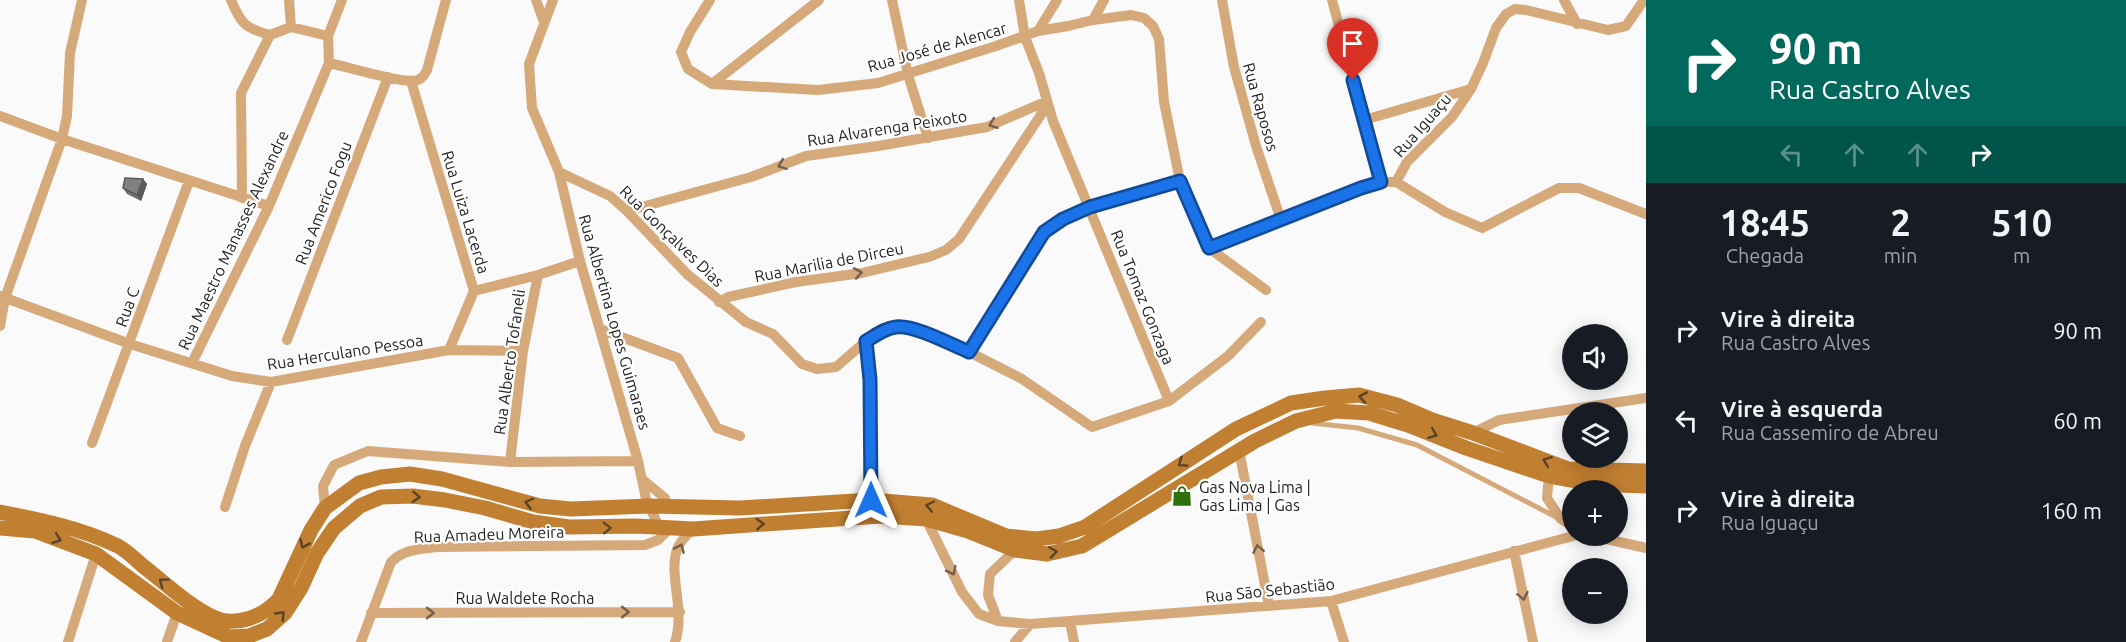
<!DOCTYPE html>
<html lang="pt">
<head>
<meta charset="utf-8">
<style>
  body { margin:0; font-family:Ubuntu,sans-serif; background:#242831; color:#f1f3f6; height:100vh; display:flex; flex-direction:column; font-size:22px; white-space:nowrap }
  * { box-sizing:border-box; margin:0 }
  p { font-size:20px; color:#9ea1a6 }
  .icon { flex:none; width:33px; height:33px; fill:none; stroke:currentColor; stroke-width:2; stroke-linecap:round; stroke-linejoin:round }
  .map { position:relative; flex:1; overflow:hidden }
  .sheet { display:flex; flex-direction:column; background:#171b24; width:480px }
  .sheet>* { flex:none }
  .top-card { background:#00695c; color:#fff; overflow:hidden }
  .tools { position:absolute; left:1562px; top:324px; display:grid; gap:12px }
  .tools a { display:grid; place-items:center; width:66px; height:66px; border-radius:50%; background:#171b24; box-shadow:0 3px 15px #0003; font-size:30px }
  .pin { position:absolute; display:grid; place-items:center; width:51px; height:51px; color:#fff; margin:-62px -26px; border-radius:50% 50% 50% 0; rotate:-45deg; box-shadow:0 0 6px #0007 }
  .pin .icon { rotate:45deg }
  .me { position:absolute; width:66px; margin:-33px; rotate:0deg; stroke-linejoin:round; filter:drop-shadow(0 0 4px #0008) }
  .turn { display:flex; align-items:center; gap:21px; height:126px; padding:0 24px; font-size:27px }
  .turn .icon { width:78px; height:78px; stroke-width:2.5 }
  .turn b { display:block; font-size:42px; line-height:51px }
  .lanes { display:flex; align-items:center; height:57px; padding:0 24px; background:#0003; justify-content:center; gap:30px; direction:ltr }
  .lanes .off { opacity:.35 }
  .eta { display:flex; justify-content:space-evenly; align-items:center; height:102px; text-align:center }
  .eta b { font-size:36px; font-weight:700; line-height:42px }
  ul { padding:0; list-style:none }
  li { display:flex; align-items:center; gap:18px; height:90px; padding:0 24px }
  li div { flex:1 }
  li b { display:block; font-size:22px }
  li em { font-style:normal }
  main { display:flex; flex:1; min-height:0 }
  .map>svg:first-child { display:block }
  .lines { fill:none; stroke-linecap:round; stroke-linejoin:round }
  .lane { stroke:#d6a97a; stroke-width:5 }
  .street { stroke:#d6a97a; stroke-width:10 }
  .secondary { stroke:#c17f31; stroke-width:15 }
  .wall { fill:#6f6f70 }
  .shaded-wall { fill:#5a5a5b }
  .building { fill:#818182; stroke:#5a5a5b; stroke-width:1.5 }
  .oneway { stroke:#745f4b }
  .oneway2 { stroke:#5a4329 }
  .route-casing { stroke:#114b97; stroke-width:15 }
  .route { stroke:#1a73e8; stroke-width:10 }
  .labels { text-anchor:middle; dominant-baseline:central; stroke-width:4.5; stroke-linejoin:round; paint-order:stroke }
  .street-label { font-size:16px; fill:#232324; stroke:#fff }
  .poi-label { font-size:16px; fill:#232324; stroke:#fff; text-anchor:start }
</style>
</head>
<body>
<main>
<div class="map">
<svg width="1646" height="642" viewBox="0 0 1646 642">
  <rect width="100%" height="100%" fill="#fafafb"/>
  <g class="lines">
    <path class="lane" d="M1312,423L1358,428L1417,445L1556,517"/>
    <path class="street" d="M231,0C241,24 245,28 270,35
      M289,0L291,27
      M536,0L544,22
      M553,0L529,64L532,108L559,172L580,261L638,461L646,499L659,527
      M710,0L690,32L681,52L688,69L712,84L818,90L878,83L996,46L1038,31L1068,26L1093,20L1131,15L1144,18L1153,26L1159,39L1164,102L1180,181L1209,248
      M892,0L908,75L928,138
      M1019,0L1025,37L1039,73L1053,121L1169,401
      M1222,0L1234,67L1256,146L1281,220
      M1332,0L1381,182
      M1564,0L1577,24
      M1093,20L1104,0
      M1038,31L1057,0
      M328,36L342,0
      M329,63C345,66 405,85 418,80C423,78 425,74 427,70L446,0
      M411,81L474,291L449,350
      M712,84L819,0
      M0,116L62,139L269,206
      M1364,120L1471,89
      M559,172L610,196L627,211L687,274L746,322L773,334L802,364L817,369L836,367L866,341L880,333L897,327L913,329L969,352L1022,379L1092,427L1169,401L1228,356L1261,322
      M1396,182L1407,162L1452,117L1471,89L1483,63L1496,28L1506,14L1515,9L1526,10L1608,30L1626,26L1644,0
      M1396,182L1445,212L1482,228L1559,188H1579L1646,214
      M627,211L751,177L806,156L878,146L987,127L1047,101
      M1209,248L1361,188L1381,182H1396
      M1209,248L1266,290
      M474,291L538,275
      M0,296L130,344L232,376L271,382L449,350L523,351
      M719,302L728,297L796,282L862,273L929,257L946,250L959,239L1048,104
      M0,326L5,298L62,139L67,116L70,53L82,0
      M600,329L678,358L717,428L740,436
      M287,340L388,77
      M866,341L870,380L871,500
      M969,352L1044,232L1063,219L1090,207L1180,181
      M192,363L269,206L329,63L328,36L291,27L270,35L241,93L242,198
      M1473,433L1499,420L1646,398
      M92,443L189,181
      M1239,450L1269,606
      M510,462L523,351L538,275L580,261
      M1549,476L1547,498L1560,518L1572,526
      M643,480L665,498
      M225,507L245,446L271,382
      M325,508L323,486L334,465L368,451L510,462L638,461
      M926,519L962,592L979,614L998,621L1030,624L1331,601L1573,536
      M1593,536L1646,548
      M1514,551L1533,642
      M1331,601L1344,642
      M371,613L680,612
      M998,621L988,595L990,574L1015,550
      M1070,622L1074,642
      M68,642L96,554
      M167,642L177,613
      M361,642L391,562C404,549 420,549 437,547L645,545L658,540L671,527
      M675,642C686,610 667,572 678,547C681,540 688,534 693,529
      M1015,642L1030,624"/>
    <path class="secondary" d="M0,512C41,520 80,528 118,546C127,551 135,559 143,566C165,583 188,605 213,617C236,628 264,616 279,599L311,530L325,508L359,483L381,477L410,474L442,479L540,506L571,509L649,506L740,508L871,500L932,505L1006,536L1037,539L1059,536L1085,527L1236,429L1291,403L1325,398L1359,395L1397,405L1432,420L1473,433L1568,469L1646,471
      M0,528L35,531L96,554L177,613L229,637L249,636L267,629L285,613L301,588L317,553L334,528L360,506L381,497L413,496L445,500L485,508L533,522L569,527L636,526L693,529L881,516L926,519L968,531L1015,550L1047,554L1082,546L1255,441L1296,421L1336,411L1369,413L1408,425L1466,448L1549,476L1594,484L1646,486"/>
  </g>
  <path class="wall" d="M143,179L147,184L141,201L127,194L123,188Z"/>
  <path class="shaded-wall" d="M143,179L147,184L141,201L137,195Z"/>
  <path class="building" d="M125,178L143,179L137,195L123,188Z"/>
  <defs><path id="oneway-chevron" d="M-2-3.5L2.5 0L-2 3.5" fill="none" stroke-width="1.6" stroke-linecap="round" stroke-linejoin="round" transform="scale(1.5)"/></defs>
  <g class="oneway">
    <use href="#oneway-chevron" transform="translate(993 124) rotate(159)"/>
    <use href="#oneway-chevron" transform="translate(782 165) rotate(159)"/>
    <use href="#oneway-chevron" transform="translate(858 273) rotate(-10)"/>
    <use href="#oneway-chevron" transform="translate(680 548) rotate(-66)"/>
    <use href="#oneway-chevron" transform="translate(1258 549) rotate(-101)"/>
    <use href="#oneway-chevron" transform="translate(952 571) rotate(63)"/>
    <use href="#oneway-chevron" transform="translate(1523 596) rotate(78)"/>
    <use href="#oneway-chevron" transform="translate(625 612)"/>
    <use href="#oneway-chevron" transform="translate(430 613)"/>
  </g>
  <g class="oneway2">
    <use href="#oneway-chevron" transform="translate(1363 397) rotate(-170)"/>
    <use href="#oneway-chevron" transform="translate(1433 434) rotate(21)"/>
    <use href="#oneway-chevron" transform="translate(1547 461) rotate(-159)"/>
    <use href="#oneway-chevron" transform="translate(1182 463) rotate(146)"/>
    <use href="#oneway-chevron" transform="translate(416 497) rotate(4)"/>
    <use href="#oneway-chevron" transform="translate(529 503) rotate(-166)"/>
    <use href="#oneway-chevron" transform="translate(930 506) rotate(-168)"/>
    <use href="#oneway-chevron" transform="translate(760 524) rotate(-4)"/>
    <use href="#oneway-chevron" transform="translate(607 528) rotate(-2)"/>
    <use href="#oneway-chevron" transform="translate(57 539) rotate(20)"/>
    <use href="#oneway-chevron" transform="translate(304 544) rotate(114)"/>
    <use href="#oneway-chevron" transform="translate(1053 552) rotate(-8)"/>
    <use href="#oneway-chevron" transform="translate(163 582) rotate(-143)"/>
    <use href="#oneway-chevron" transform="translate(281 615) rotate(-46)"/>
  </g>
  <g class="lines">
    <g class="route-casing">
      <path id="route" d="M871,500L870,380L866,341C875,336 885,328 896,327C915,325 950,344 969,352L1044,232L1063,219L1090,207L1180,181L1209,248L1361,188L1381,182L1353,80"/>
    </g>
    <use href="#route" class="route"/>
  </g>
  <defs>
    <g id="shop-bare" transform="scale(1.62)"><path d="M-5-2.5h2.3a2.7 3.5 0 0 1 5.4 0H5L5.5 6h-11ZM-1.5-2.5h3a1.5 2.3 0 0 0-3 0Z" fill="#2e7009" stroke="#fff" stroke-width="2.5" paint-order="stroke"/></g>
  </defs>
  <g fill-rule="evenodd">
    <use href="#shop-bare" x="1182" y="496"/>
  </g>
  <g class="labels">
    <g class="street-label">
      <text transform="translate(937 47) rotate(-16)">Rua José de Alencar</text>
      <text transform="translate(1261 107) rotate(74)">Rua Raposos</text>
      <text transform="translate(1422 125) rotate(-49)">Rua Iguaçu</text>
      <text transform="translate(887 128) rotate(-9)">Rua Alvarenga Peixoto</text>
      <text transform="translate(323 203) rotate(-69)">Rua Americo Fogu</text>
      <text transform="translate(466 212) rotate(73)">Rua Luiza Lacerda</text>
      <text transform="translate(672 236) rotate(44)">Rua Gonçalves Dias</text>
      <text transform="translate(233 240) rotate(-65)">Rua Maestro Manasses Alexandre</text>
      <text transform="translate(829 262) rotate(-11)">Rua Marilia de Dirceu</text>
      <text transform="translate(1143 297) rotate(68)">Rua Tomaz Gonzaga</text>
      <text transform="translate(127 307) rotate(-70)">Rua C</text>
      <text transform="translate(615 322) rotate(74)">Rua Albertina Lopes Guimaraes</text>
      <text transform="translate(345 352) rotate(-9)">Rua Herculano Pessoa</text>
      <text transform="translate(509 362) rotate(-82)">Rua Alberto Tofaneli</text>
      <text transform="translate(489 534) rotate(-2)">Rua Amadeu Moreira</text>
      <text transform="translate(1270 590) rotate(-6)">Rua São Sebastião</text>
      <text x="525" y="598">Rua Waldete Rocha</text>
    </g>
    <g class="poi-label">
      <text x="1199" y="487">Gas Nova Lima |<tspan x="1199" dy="18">Gas Lima | Gas</tspan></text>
    </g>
  </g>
</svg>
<div class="tools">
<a><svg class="icon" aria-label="sound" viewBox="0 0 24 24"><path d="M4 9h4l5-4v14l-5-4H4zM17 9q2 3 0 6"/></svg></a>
<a><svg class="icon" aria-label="layers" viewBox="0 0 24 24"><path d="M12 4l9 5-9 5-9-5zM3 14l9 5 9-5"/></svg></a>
<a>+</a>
<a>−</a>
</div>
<div class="pin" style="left:1353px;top:80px;background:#d93025"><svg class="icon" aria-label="arrive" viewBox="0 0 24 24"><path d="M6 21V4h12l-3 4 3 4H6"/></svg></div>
<svg class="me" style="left:871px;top:500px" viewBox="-20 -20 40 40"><path d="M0-17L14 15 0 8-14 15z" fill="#1a73e8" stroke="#fff" stroke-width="4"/></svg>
</div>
<section class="sheet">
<div class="top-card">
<div class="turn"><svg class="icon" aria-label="right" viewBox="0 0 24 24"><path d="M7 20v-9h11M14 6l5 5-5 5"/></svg><div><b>90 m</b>Rua Castro Alves</div></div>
<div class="lanes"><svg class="icon off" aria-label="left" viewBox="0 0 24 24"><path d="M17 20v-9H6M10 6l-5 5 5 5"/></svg><svg class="icon off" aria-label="ahead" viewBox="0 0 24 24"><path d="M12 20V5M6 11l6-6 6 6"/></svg><svg class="icon off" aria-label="ahead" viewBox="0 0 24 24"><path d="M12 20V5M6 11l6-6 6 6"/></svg><svg class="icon" aria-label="right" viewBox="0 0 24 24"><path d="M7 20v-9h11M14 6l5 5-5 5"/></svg></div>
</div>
<div class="eta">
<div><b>18:45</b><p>Chegada</p></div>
<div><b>2</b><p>min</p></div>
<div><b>510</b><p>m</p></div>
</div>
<ul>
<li><svg class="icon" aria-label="right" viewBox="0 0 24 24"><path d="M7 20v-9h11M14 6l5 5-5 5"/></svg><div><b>Vire à direita</b><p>Rua Castro Alves</p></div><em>90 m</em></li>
<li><svg class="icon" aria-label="left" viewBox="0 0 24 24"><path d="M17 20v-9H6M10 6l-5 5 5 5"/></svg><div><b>Vire à esquerda</b><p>Rua Cassemiro de Abreu</p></div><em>60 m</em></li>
<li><svg class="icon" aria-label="right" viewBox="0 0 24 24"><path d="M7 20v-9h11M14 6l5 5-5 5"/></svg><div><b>Vire à direita</b><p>Rua Iguaçu</p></div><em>160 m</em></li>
</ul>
</section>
</main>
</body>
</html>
